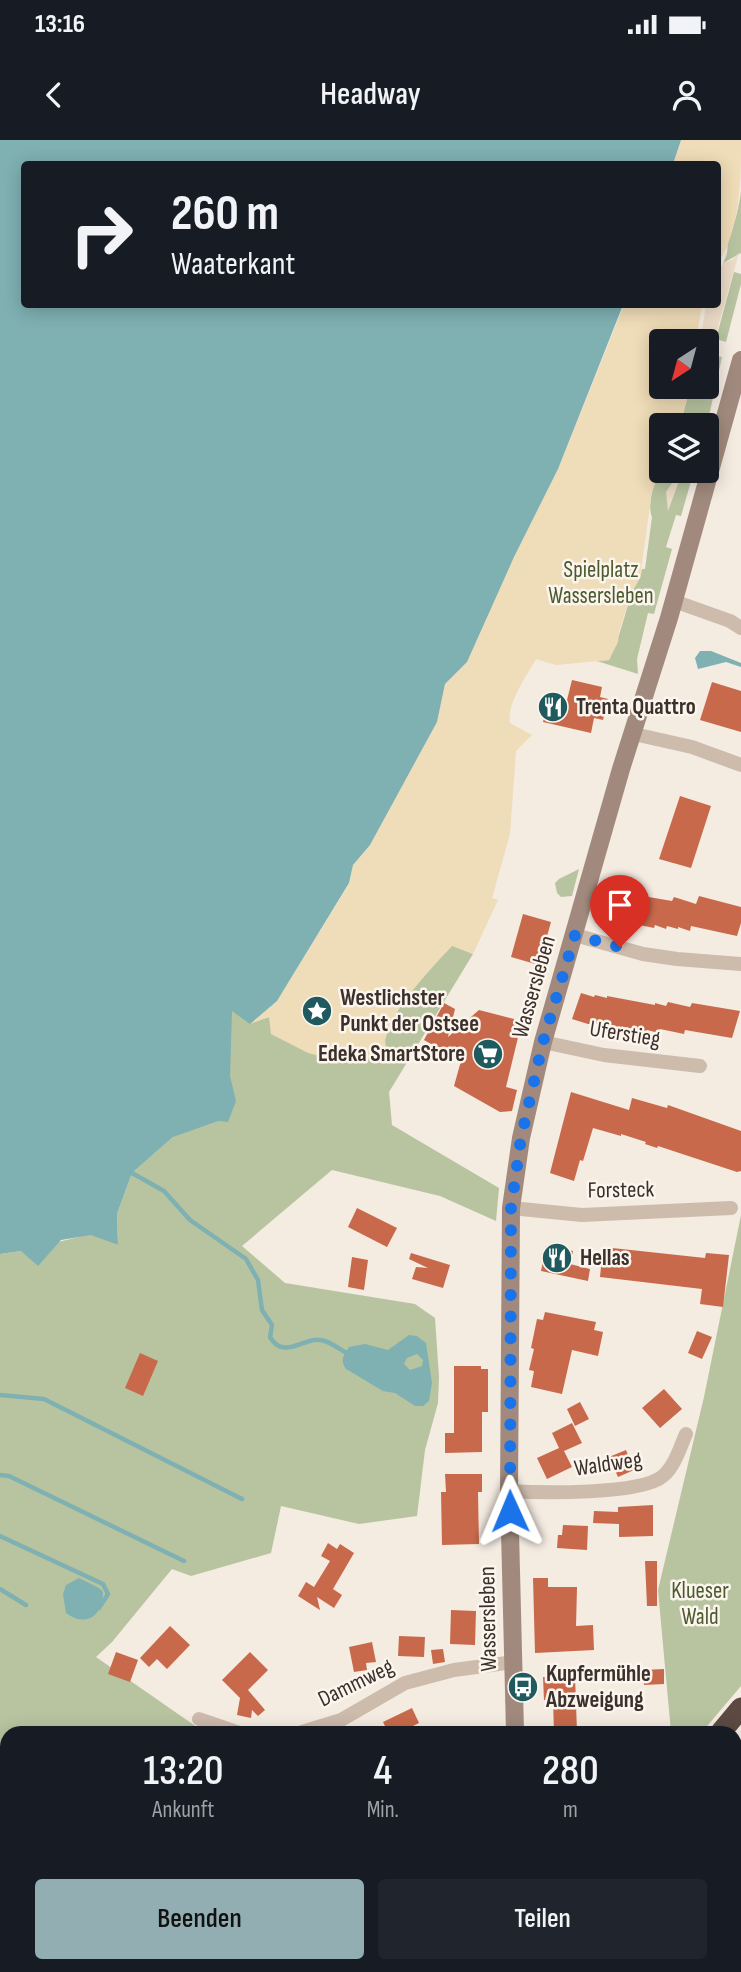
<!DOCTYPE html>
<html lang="de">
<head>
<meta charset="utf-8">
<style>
  body { margin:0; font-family:"Sofia Sans Condensed",sans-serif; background:#20242c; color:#f1f3f6; height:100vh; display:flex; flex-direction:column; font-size:26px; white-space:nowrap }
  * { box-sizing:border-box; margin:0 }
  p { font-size:23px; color:#9ea1a6 }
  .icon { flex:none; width:38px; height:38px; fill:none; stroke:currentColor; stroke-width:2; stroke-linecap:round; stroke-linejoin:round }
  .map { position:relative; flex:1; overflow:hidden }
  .sheet { position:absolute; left:0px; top:1586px; width:742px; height:247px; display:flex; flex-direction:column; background:#171b24; border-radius:21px 21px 0 0; box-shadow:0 4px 18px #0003 }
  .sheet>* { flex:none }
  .guide { position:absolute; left:21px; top:21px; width:700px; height:147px; border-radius:7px; box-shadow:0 4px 18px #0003; background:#171b24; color:#f1f3f6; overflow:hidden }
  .needle { width:46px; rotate:216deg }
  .buttons { position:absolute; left:649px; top:189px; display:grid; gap:14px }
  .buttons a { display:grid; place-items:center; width:70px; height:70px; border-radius:7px; background:#171b24; box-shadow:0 4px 18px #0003; font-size:35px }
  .pin { position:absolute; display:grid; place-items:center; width:60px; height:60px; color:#fff; margin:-72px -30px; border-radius:50% 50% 50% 0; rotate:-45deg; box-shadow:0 0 7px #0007 }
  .pin .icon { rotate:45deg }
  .me { position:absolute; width:77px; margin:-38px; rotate:359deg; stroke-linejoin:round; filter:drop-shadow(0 0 5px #0008) }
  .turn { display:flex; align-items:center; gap:24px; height:147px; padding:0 35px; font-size:32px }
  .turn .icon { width:91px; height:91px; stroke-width:2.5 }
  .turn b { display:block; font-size:49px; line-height:60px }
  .eta { display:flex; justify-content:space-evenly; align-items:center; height:119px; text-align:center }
  .eta b { font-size:42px; font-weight:600; line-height:49px }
  .action { display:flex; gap:14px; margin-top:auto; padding:14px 35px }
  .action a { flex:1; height:80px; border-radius:7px; background:#92aeb2; color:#111; font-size:28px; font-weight:600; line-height:80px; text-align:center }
  .action a+a { background:#20242c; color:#f1f3f6 }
  .status { display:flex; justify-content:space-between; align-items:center; height:49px; padding:0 35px; background:#171b24; direction:ltr }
  .status svg { height:19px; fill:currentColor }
  header { display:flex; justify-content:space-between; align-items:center; height:91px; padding:0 35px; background:#171b24; font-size:32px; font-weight:600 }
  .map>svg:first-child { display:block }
  .green { fill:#b8c4a0 }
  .sand { fill:#efdcb8 }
  .plaza { fill:#ecdcc8 }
  .water { fill:#7fb0b2; fill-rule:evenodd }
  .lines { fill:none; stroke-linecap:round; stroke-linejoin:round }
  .stream { stroke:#7fb0b2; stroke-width:4.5 }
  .building { fill:#c8694b }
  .street { stroke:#cdbbac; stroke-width:14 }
  .secondary { stroke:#a18a7d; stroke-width:18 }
  .highway { stroke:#5c4a42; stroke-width:21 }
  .route { stroke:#1a73e8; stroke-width:12; stroke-dasharray:0 21.6 }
  .labels { text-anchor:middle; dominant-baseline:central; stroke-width:5; stroke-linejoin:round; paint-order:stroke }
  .park-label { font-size:23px; fill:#4a5a2e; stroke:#fbf5ee }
  .poi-label { font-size:23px; font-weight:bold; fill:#3b302b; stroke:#fbf5ee; text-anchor:start }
  .street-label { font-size:23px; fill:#3b302b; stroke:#fbf5ee }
</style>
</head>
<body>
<div class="status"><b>13:16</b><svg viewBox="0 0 49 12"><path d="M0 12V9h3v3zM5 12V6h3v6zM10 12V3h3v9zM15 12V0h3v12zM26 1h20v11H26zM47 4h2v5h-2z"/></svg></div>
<header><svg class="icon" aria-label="back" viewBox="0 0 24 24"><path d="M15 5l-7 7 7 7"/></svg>Headway<svg class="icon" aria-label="person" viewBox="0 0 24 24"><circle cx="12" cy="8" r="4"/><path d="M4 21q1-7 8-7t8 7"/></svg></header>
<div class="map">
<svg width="741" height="1832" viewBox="0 0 741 1832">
  <rect width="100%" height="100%" fill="#f4ebe1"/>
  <path class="green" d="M741,52V113L723,123C730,110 726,107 729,96C736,80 738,70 741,52Z
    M734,132L741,134V144L726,202L716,199Z
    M623,165L252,882L269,877L335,920L366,917L382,922C383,915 383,907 385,900C393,866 429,831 452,805L473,814L389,952L392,985L499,1048L496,1081L440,1056L332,1030L242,1106L285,1143L415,1164L435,1178L439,1237L438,1263L425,1310L417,1376L359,1384L281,1366L271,1413L191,1436L172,1429L112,1502L96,1517L204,1592H7V1825H413L418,1832H0V1114L21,1111L91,1094L118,1105L117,1074L132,1033L173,997L219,872Z
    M707,204L712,215L722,217L707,285H680L689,252L693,248V252L702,254V251L696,250V247H707Z
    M661,329L694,331L681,376L676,375L666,407L672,409L654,474L648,473L637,519L638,534L597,521L609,520C619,500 624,477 631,455C634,445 641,439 642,429H645L652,377C647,364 653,345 661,329Z
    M579,729L572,756L561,757L557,753L555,743L559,739Z
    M741,1075V1546L702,1592H671L658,1450L704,1257Z
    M741,1699V1832H654L658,1825H735V1708Z
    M535,1825H598L594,1832H535Z"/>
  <path class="sand" d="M681,0H741C741,36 741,70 728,104C726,110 721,117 718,123V24H673Z
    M624,165H702L696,201H662V247L693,248L689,252L680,285H662L661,329L652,351L640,438L631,454L619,492L618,502L609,520L556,525L536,519C527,535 506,565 510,583L532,595L516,611L510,694L492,758L498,760L473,814L452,806C434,825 388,874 385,899C385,904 387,911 389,915L382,922L366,917L335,920L308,913L271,894L269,877L250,884L277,861L349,744L353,725L370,705L437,582L445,544L467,522L514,417L558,329Z"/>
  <path class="plaza" d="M739,113L719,183L711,215L707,201L701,198L705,171L706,165L718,164V135L723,123L732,120Z
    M681,336L668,371L666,352L672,343Z"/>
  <path class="water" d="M0,0H681L673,24H24V164L623,165L558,329L514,417L467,522L445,544L437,582L370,705L353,725L349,743L277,861L250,884L232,871L230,936L236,961L228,982L218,981L173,997L132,1033L117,1074L118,1105L91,1095L61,1100L38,1126L21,1111L0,1114Z
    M700,511H711L741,523V527L726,522L698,529L695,518Z
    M409,1195L417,1196L426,1203L432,1243L429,1261L423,1266H415L395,1253L383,1251L346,1229C340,1221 343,1215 349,1207L365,1204L388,1210ZM417,1214L423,1220L422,1226L410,1230L404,1224L407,1218Z
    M79,1438L99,1448L103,1452C103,1476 86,1488 66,1473L63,1454L66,1445Z"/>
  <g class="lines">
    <path class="stream" d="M132,1033L164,1051L190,1080L246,1119L258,1140L262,1170L272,1185L270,1197C282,1217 297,1203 314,1200C325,1198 336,1207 345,1212
      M0,1255L44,1259L242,1359
      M0,1335L9,1336L184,1421
      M0,1396L103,1444L108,1454L99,1468
      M0,1449L26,1465"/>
  </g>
  <path class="building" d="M572,540L602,547L600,557L608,559L603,580L594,578L591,593L543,582L550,556L567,560Z
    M712,542L741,551V592L700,580Z
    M680,656L711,666L691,728L659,719Z
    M637,755L672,761L674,757L696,764L699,756L741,767V783L737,796L691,786L690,791L678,787V789L667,786L666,789L655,785L654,788L630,783V786L617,782L624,756L636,760Z
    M523,774L551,782L539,825L511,817Z
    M581,853L594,857L595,855L607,858V856L655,865V863L666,866L668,862L690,867L692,863L740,871L732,898L685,890L684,894L660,889L659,893L647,890L646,892L624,887L623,889L612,885V887L600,884H588L572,879Z
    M444,863L455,869L448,897L479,870L522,881L506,947L517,950L512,971L500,972L454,946L461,921L424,900Z
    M571,952L629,970L632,958L667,968L668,965L741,991V1031L737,1032L658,1006L657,1008L645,1004L646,1002L621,994V996L593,988L583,1021L580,1020L574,1041L550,1033Z
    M357,1068L397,1088L387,1107L348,1087Z
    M546,1106L573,1111L570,1124L590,1129L588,1141L541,1131Z
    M603,1107L705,1118L706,1113L729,1115L723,1167L700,1164L702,1149L600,1137Z
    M411,1113L450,1125L443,1148L412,1139L416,1127L428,1128L409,1119Z
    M352,1117L368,1120L364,1150L348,1147Z
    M545,1172L596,1182L594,1190L603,1192L598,1216L572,1210L562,1254L531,1247L534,1231L529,1230L534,1209L531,1208L537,1179L543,1180Z
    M697,1191L712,1197L702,1219L688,1213Z
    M140,1213L158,1221L143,1256L125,1248Z
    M454,1226H481V1229H488V1272H482V1312L445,1313V1293H454Z
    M664,1249L682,1269L660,1288L642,1268Z
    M580,1262L589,1279L575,1286L567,1269Z
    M572,1283L582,1303L564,1311L572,1327L547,1339L537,1318L559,1308L552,1293Z
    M626,1310L634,1330L618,1337L609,1317Z
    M445,1334H482V1352H478L479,1404L442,1405L441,1352H446Z
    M653,1365V1396L619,1397V1384L593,1383L594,1371L618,1372V1367Z
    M563,1385L588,1386L587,1410L557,1408L558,1395H562Z
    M328,1403L337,1409L340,1404L354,1413L333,1449L342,1455L334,1468L317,1457L320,1470L298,1456L306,1442L314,1447L330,1421L321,1416Z
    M645,1421H657V1466H647Z
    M533,1438H548V1447H577L576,1486L593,1485L594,1510L535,1513Z
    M451,1470L476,1471L475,1505L450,1504Z
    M170,1486L190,1505L167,1529L157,1519L149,1527L140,1518Z
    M399,1496L425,1497L424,1517L398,1516Z
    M372,1502L376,1522L366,1523L367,1530L354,1532L349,1507Z
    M443,1509L445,1522L433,1524L431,1510Z
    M116,1512L138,1520L130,1542L108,1534Z
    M250,1512L268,1530L248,1550L265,1570L258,1576L252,1570L251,1578L237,1575L240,1558L222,1540Z
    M664,1529V1544L644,1545L643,1530Z
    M562,1536H575L577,1592H554L553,1560H544L543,1537Z
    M412,1568L419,1583L411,1587L412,1592H388L383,1582Z"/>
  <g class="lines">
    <path class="street" d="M674,461L730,481L741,488
      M634,594L692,607L741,625
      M575,795L643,814L677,819L741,824
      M543,902L604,915L700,926
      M511,1068L582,1075L731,1068
      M509,1351C540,1353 641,1355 663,1336C675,1326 680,1307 686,1294
      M199,1579L237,1592
      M302,1592L341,1580L405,1543L454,1530L514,1522"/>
    <path class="secondary" d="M515,1592L509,1351L511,1068L521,998L543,902L621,629L669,478L741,220
      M735,1762L741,1773
      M521,1832V1825"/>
    <path class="highway" d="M721,1592L741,1568
      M735,1642L741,1633
      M735,1680L741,1671
      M612,1832L616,1825
      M637,1832L641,1825"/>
  </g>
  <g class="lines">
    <path class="route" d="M510,1371L511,1068L521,998L543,902L575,795L620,807"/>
  </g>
  <defs>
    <g id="restaurant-disc" transform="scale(1.575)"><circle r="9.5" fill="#1f5a5e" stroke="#fbf5ee"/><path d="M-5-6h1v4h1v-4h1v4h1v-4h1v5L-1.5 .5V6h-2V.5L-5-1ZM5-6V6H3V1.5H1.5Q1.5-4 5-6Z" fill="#fff"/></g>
    <g id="sight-disc" transform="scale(1.575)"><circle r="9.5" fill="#1f5a5e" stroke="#fbf5ee"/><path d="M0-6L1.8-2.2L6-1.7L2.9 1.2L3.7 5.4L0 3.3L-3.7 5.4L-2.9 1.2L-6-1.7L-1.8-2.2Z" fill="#fff"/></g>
    <g id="supermarket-disc" transform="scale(1.575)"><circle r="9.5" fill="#1f5a5e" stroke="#fbf5ee"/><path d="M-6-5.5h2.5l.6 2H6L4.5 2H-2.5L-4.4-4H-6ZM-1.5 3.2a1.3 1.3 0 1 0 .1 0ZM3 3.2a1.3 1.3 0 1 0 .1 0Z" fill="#fff"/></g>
    <g id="bus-disc" transform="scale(1.575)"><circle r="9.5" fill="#1f5a5e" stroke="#fbf5ee"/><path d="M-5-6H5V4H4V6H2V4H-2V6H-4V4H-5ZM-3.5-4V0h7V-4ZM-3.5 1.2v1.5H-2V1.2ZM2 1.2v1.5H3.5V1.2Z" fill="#fff"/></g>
  </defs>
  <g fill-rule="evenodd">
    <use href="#restaurant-disc" x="553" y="567"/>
    <use href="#sight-disc" x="317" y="871"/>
    <use href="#supermarket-disc" x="488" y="914"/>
    <use href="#restaurant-disc" x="557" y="1118"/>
    <use href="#bus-disc" x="523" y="1547"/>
  </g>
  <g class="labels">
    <g class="park-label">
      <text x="601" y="430">Spielplatz<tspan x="601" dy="26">Wassersleben</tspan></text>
      <text x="700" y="1451">Klueser<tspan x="700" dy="26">Wald</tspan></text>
    </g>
    <g class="poi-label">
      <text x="576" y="567">Trenta Quattro</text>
      <text x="340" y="858">Westlichster<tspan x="340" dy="26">Punkt der Ostsee</tspan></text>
      <text x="465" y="914" text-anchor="end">Edeka SmartStore</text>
      <text x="580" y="1118">Hellas</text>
      <text x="546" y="1534">Kupfermühle<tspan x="546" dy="26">Abzweigung</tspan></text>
    </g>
    <g class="street-label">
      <text transform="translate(534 847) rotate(-74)">Wassersleben</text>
      <text transform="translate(625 894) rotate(9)">Uferstieg</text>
      <text transform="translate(621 1050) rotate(-1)">Forsteck</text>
      <text transform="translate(608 1324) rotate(-8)">Waldweg</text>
      <text transform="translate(488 1479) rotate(-91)">Wassersleben</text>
      <text transform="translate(356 1543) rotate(-26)">Dammweg</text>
    </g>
  </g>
</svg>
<div class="buttons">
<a><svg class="needle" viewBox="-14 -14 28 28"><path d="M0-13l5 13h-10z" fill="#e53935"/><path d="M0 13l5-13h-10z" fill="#9ea1a6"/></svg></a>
<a><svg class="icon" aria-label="layers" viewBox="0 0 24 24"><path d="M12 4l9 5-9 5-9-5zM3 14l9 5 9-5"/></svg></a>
</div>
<div class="pin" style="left:620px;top:807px;background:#d93025"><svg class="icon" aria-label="arrive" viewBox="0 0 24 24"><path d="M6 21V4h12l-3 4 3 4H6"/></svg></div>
<svg class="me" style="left:510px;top:1371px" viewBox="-20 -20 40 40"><path d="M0-17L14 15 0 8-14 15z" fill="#1a73e8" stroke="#fff" stroke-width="4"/></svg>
<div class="guide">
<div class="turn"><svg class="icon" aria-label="right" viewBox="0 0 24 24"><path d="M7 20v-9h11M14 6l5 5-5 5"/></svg><div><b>260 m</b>Waaterkant</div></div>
</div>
<section class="sheet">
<div class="eta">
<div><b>13:20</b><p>Ankunft</p></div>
<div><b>4</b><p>Min.</p></div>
<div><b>280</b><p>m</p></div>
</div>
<div class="action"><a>Beenden</a><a>Teilen</a></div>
</section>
</div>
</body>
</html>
